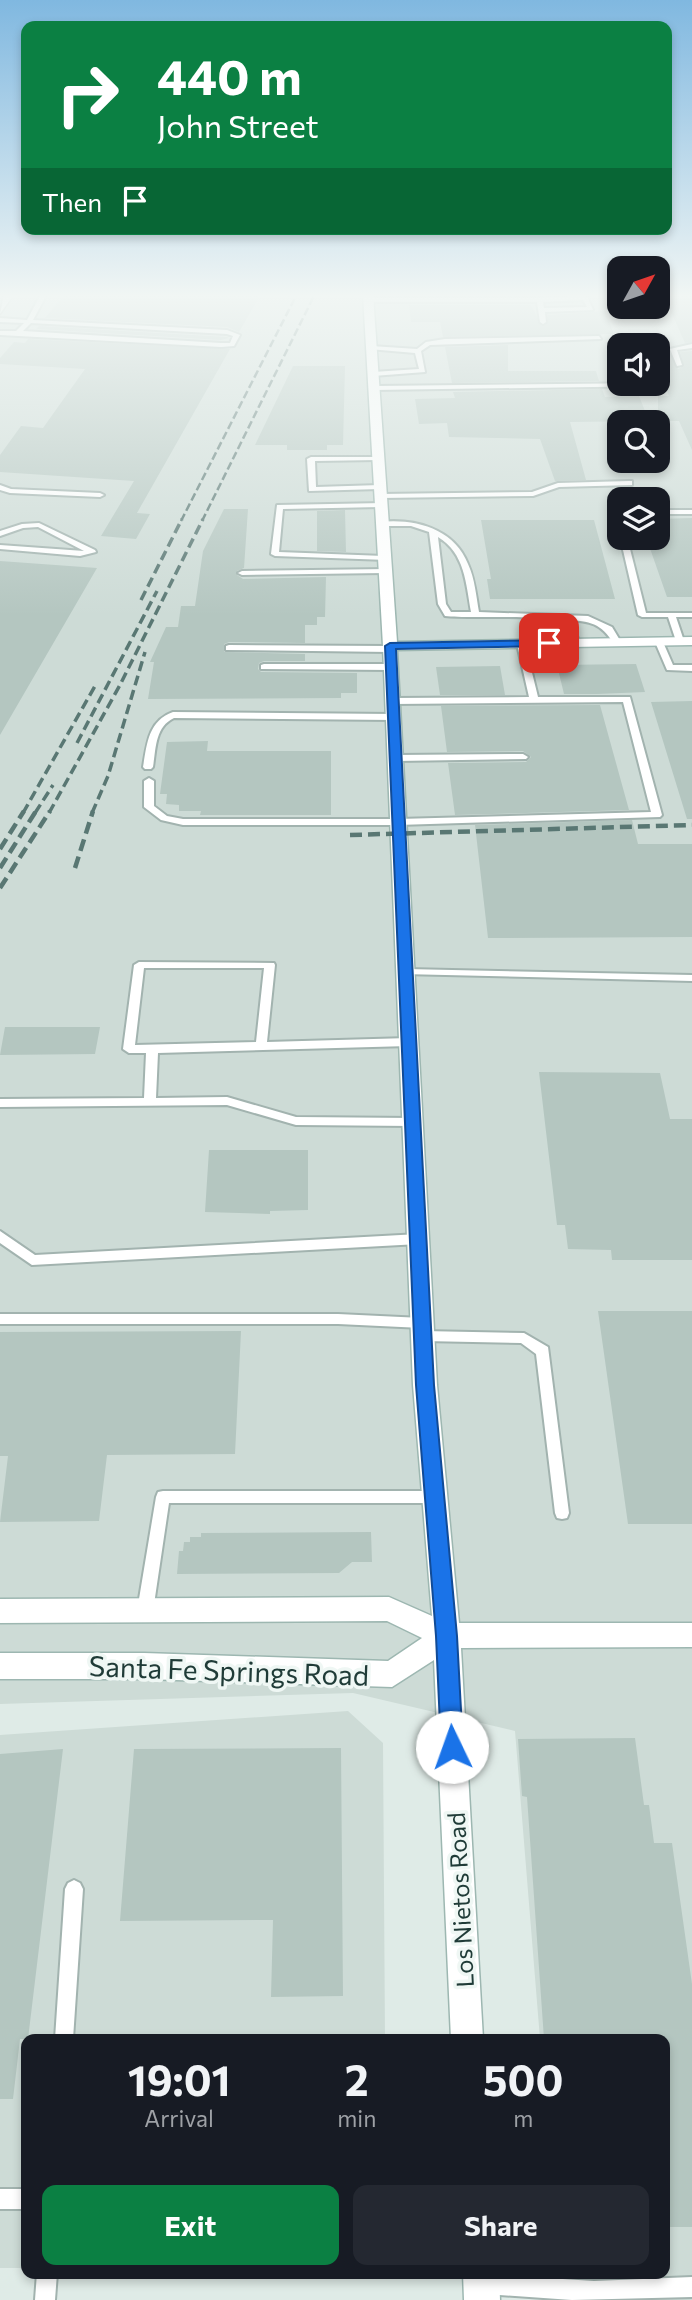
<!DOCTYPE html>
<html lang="en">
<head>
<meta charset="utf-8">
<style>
  body { margin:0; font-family:Commissioner,sans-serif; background:#242831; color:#f1f3f6; height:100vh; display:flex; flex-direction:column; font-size:26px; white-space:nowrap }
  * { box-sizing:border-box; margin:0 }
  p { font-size:23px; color:#9ea1a6 }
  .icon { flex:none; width:38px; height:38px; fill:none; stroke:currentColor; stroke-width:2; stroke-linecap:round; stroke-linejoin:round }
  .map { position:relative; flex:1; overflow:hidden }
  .details { position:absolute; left:21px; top:2034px; width:649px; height:245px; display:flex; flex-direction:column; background:#171b24; border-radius:14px; box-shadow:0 4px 10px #0003 }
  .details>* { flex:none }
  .guide { position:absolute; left:21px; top:21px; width:651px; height:214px; border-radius:14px; box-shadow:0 4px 10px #0003; background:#0b8043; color:#fff; overflow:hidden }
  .needle { width:46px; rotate:50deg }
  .fabs { position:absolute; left:607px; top:256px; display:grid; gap:14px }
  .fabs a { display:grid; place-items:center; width:63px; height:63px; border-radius:14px; background:#171b24; box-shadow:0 4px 10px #0003; font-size:35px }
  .pin { position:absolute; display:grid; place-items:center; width:60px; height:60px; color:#fff; margin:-30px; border-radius:14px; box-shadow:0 4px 10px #0006 }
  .me { position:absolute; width:77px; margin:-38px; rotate:357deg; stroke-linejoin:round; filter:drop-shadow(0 0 5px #0008) }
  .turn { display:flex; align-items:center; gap:24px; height:147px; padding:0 21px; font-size:32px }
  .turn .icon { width:91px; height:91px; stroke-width:2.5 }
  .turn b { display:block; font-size:49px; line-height:60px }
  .then { display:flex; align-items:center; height:66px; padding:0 21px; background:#0003; gap:14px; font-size:26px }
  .eta { display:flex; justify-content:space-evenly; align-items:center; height:119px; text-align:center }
  .eta b { font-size:42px; font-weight:700; line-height:49px }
  .action { display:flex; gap:14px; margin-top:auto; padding:14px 21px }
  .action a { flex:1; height:80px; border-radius:14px; background:#0b8043; color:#fff; font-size:28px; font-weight:700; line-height:80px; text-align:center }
  .action a+a { background:#242831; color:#f1f3f6 }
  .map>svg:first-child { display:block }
  .built { fill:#cddbd6; fill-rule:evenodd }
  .building { fill:#b4c6c0 }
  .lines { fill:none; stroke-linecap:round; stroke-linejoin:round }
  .lane-casing { stroke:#a2b3af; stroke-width:4 }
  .street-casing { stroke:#a2b3af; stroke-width:3 }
  .secondary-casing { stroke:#9db7b1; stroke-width:3 }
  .lane { fill:#fff; fill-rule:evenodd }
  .street { fill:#fff; fill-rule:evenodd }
  .secondary { fill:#fff; fill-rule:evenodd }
  .rail-far2 { stroke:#597773; stroke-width:2.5; stroke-dasharray:8 3.5; stroke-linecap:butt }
  .rail-far1 { stroke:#597773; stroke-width:3.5; stroke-dasharray:10 5; stroke-linecap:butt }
  .rail { stroke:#597773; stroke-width:4.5; stroke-dasharray:12 6; stroke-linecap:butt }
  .route { fill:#1a73e8; stroke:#114b97; stroke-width:2 }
  .labels { text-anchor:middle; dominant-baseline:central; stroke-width:7; stroke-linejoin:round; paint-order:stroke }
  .street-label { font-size:24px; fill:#1f3b37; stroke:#eff7f4 }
  .near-street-label { font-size:28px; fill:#1f3b37; stroke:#eff7f4 }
</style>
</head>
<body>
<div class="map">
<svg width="692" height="2300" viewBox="0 0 692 2300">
  <rect width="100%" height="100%" fill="#dfebe7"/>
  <path class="built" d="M0,294H619L620,306H658V294H692V2300H561L558,2273H665V2039H540L515,1731L353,1693L0,1704ZM620,345H658V383H620ZM620,422H658V460H620ZM620,499H658V537H620Z
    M348,1711L383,1743L385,2039H26V2268H0V1735Z"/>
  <path class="building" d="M65,294H261L239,332L227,327L45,318Z
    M663,294H692V342L685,343Z
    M409,305H531L542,326L547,324L548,315L605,311L614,334L443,337L440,322H411Z
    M39,326L227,337L229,338L221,340L36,329Z
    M28,339L230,349L137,513L150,514L136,539L101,536L134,481L0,472V455L21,426L43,428L85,369L0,364V358L14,342L25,343Z
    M508,345V371H596L599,381L452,383L445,347Z
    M658,349H668L678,369L684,366L680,352L692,351V450L679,421H658V396H669L658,367Z
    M293,366H345L343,445H327V450H287V445H255Z
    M602,389L605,397L639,396L649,421L570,422L586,480L555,481L540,439L449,437L447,423L419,424L415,399L455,398L453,392Z
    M224,509H248L244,568L237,571V575L243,579L326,577L325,617H317V625H305V643L229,642L224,644V652L305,654V661H264L259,663L258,669L261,672L357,673V693H341V698L148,699L154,662H150L166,627H178L181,606H195L203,551Z
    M345,510L346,552L317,551V511Z
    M692,518V597H667L646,537H658V519Z
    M481,520H594L615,599H490L487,579H491Z
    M0,561L97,568L0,735Z
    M636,664L645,692L597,694H564L557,665Z
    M500,666L505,695H440L436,667Z
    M692,701V819H687L651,702Z
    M600,705L629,810L455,815L448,763L526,762L531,757L523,751L447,752L441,706Z
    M208,741L207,751H331V815H200L201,811H179V805L166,804L167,794H160L167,742Z
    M632,820L638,844H692V937L488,938L475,825Z
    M5,1027H100L95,1054L0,1055Z
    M539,1072L660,1073L670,1119H692V1260H612L611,1250L568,1249L565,1225H557Z
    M209,1150H308V1210L270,1211V1214L205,1212Z
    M598,1311H692V1524H628Z
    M241,1331L235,1454L107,1455L99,1521L0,1522L8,1456H0V1332Z
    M371,1532L372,1562H352L339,1573L177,1574L179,1551H183L184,1542H190V1537H201V1533Z
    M635,1738L644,1805H649L654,1843H672L692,1984V2227H665V2039H544L527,1797L522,1796L518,1739Z
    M341,1748L343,1996L271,1997L273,1920L120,1921L134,1749Z
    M63,1749L28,2039H20L13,2099H0V1754Z"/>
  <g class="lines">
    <g class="lane-casing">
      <path id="lane" d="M41,294H47L33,320L227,330L240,335L234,346L221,347L0,335V331H16L24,323L0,322V318L27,320ZM31,323L227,334L233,336L230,343H221L23,331Z
        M585,296L588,298L593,310L545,312L546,322L543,324L540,322L537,302H368L365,300L368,298H540ZM583,300L587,307L544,308L543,302Z
        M599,336L601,339L430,345L421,351L425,372L373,376L370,374L373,372L419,369L415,353L369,349L371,346L417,349L426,342L445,339Z
        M692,344V348L677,350L682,365L677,366L670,349Z
        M659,383L662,385L661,386L374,390L371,388L374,386Z
        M311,457H380L382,458L378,460L315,461L316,487L380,485L384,487L380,489L309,491L307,459Z
        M629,481H632V485L559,487L533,496L380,498L376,496L380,494L532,492L558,483Z
        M0,485L11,489L100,493L104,495L100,497L10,493L0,490Z
        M384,503L385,505L381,507L283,509L279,552L384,556H387V560L275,556L271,554L277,505Z
        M658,510H692V514H658Z
        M617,511H620V525L616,523Z
        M379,522C414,518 454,528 468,564C475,579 476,596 479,612L588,616L612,627L621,642L614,644C601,623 590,621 566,620L572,624L580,643L576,646C568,640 569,629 561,624C545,613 469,619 445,616L438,604L429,532L411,526H379ZM438,537C465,553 466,584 471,612H451L446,604Z
        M39,523L95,550L96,552L80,556L0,549V545L84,551L38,527L23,528L0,536V531L22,524Z
        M620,537H627L646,613H692V617H676L684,641L683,643L676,641L668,617H642L638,615Z
        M388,569V573H385L242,575L238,573L242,571Z
        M659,639L663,642L673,665H692V671L667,670L655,642Z
        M521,641L525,644L538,697H630L662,815L660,817L398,825H183L161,820L144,807V781L149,778L154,781V806L167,816L183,819H398L651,812L623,702L393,704L389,701L393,698L529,697L517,644Z
        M229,645L390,646L394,649L390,652L226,650V646Z
        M264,664H391L395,667L391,670L261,669V665Z
        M173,712L394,714L399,717L394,720L174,718C155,727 156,748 153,767L151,769H145L143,767C147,744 148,721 173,712Z
        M523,754L528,757L526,759L396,761L391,758L396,755Z
        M139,962L274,963L275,965L267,1042L409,1038L415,1042L409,1046L158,1053L156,1098L227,1097L296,1117L413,1118L419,1122L413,1126L296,1125L227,1105L0,1107V1099L144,1098L146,1053H129L123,1049L134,965ZM144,968H264L256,1042L135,1045Z
        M406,969L692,975V981L402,974L401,972L402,970Z
        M0,1231L35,1255L419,1234L424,1236L425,1239L424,1242L419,1244L32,1265L0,1243Z
        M0,1314H338L422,1318L427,1319L429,1323L427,1327L422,1328L338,1324H0Z
        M423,1331L524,1333L548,1347L569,1513L567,1518L562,1519L557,1518L555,1513L536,1354L521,1343L423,1341L418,1340L416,1336L418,1332Z
        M163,1491H433L438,1492L440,1497L438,1502L433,1503H169L153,1611L151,1616L145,1618L139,1616L137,1611L156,1497L158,1492Z
        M74,1880L80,1883L83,1889L73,2039H55L65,1889L68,1883Z
        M0,2189H26V2209H0Z
        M37,2273H57L55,2300H35Z
        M485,2274L594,2281L692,2277V2297L572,2300L485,2294L478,2291L475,2284L478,2277Z"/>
    </g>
    <g class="street-casing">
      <path id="street" d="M4,294H14L0,314Z"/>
    </g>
    <g class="secondary-casing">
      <path id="secondary" d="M363,294H373L397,642L692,637V645L397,650L437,1385L459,1623H692V1647L461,1648L483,2039H451L434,1660L392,1687L144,1679H0V1653H144L388,1661L422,1638L387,1621L0,1623V1599L389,1597L432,1616L413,1385L383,646Z
        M463,2273H499L500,2300H464Z"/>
    </g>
    <use href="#lane" class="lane"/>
    <use href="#street" class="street"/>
    <use href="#secondary" class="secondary"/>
    <path class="rail-far2" d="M181,521L297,294
      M202,521L315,294"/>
    <path class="rail-far1" d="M141,600L182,519
      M77,743L157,591
      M23,813L95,686
      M35,813L53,785
      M49,813L120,685L203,519
      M92,813L108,776L145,652"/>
    <path class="rail" d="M350,835L692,825
      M0,849L24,811
      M0,868L36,811
      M75,868L93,811
      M0,888L50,811"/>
  </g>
  <linearGradient id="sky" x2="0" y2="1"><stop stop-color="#80b8e0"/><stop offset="0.48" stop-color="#f1f6f4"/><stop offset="1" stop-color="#f1f6f4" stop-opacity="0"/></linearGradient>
  <rect width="692" height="616" fill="url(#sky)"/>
  <path class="route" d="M549,640L554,643L553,646L396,649L434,1385L457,1636L463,1747L460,1755L452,1758L445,1755L441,1747L436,1636L416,1385L385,646L390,643Z"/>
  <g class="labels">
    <g class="street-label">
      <text transform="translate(460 1900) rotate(-93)">Los Nietos Road</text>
    </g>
    <g class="near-street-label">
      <text transform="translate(229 1670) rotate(2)">Santa Fe Springs Road</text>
    </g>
  </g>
</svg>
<div class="fabs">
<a><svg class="needle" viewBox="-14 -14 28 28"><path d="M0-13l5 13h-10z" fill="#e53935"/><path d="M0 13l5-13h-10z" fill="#9ea1a6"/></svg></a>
<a><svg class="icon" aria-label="sound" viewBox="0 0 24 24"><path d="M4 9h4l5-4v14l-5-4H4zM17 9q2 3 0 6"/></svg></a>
<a><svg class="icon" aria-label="search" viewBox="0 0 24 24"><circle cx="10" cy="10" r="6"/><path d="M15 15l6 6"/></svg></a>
<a><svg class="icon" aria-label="layers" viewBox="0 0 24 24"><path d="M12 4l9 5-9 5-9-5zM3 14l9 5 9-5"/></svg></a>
</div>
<div class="pin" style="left:549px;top:643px;background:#d93025"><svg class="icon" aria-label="arrive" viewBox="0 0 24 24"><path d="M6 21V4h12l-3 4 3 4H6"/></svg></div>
<svg class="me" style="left:452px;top:1747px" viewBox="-20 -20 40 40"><circle r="19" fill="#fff"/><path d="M0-13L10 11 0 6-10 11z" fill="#1a73e8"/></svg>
<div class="guide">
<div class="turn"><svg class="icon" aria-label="right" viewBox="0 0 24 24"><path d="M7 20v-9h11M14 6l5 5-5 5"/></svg><div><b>440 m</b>John Street</div></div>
<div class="then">Then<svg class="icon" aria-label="arrive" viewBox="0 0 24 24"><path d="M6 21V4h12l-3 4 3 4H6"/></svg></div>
</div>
<section class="details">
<div class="eta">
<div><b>19:01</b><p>Arrival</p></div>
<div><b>2</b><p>min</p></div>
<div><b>500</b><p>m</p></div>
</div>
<div class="action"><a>Exit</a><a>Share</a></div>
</section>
</div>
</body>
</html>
